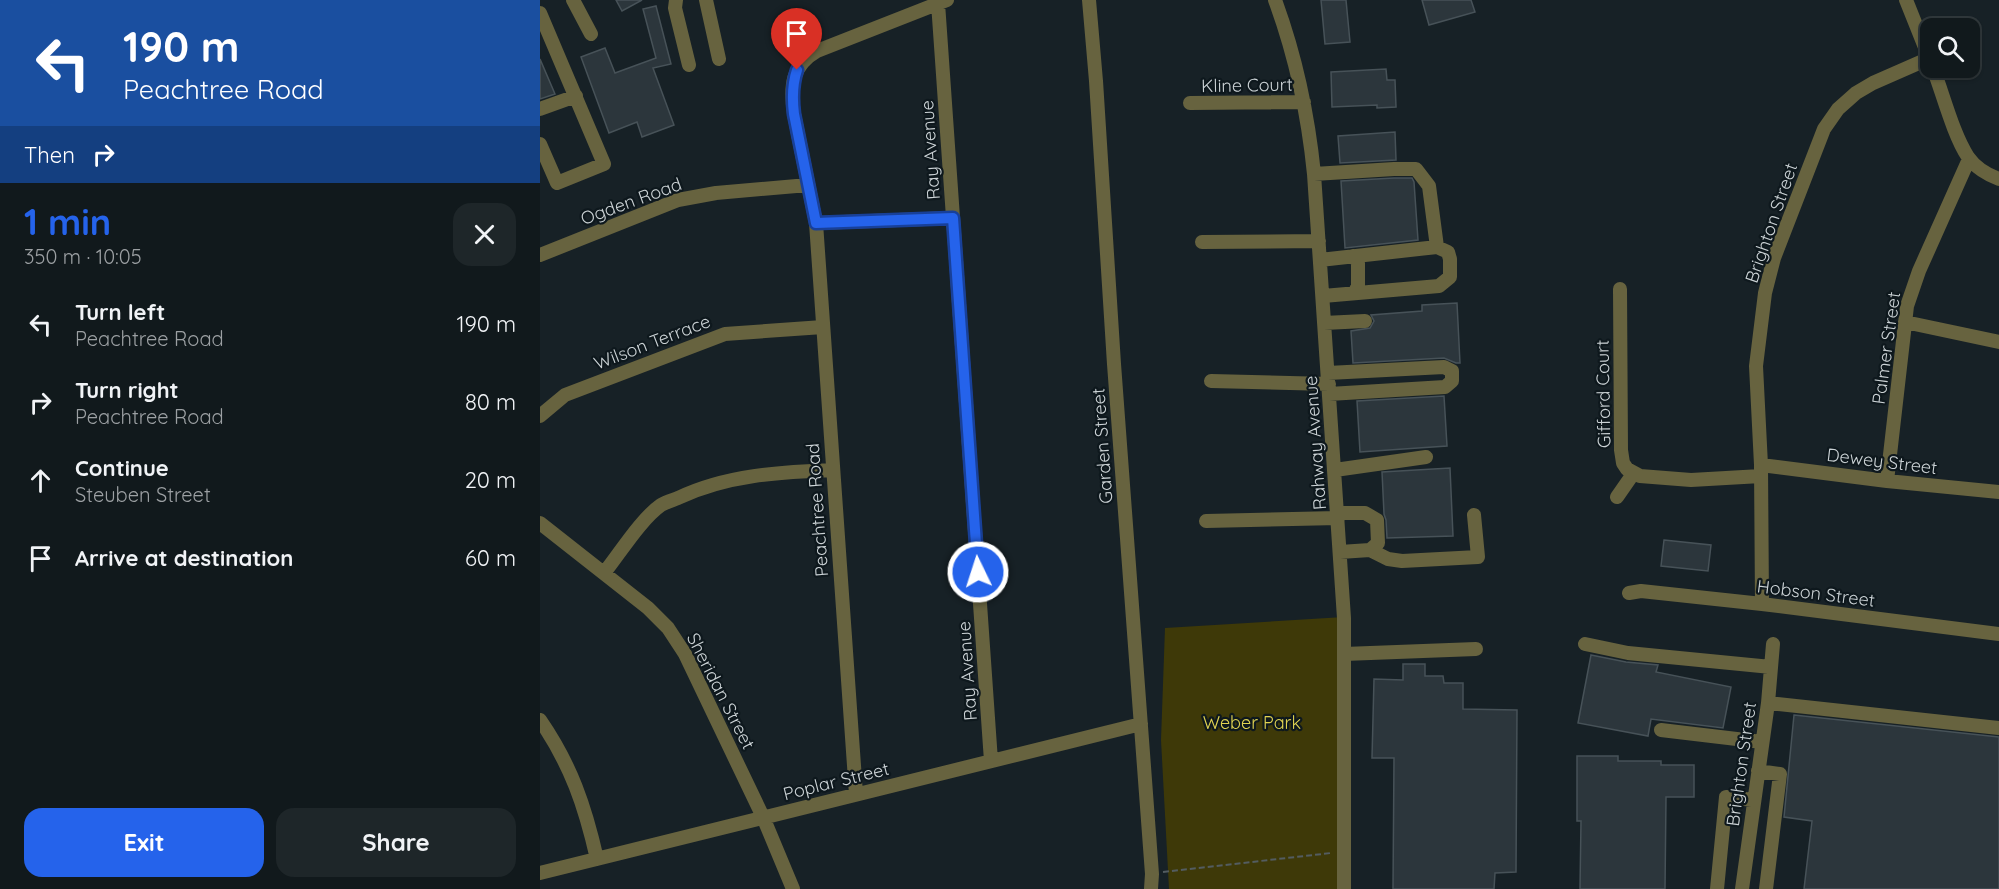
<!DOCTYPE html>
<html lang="en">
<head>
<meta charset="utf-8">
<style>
  body { margin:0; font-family:Quicksand,sans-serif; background:#1e2629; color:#f1f3f6; height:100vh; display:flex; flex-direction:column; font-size:22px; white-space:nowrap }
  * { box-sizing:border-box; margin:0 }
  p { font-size:20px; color:#9ca0a3 }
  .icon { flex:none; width:33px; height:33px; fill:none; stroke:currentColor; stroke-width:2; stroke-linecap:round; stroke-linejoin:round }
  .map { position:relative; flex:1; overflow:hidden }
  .sheet { display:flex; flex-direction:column; background:#11191c; width:540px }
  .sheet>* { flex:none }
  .guide { background:#1a4fa0; color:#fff; overflow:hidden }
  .tools { position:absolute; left:1380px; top:18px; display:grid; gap:12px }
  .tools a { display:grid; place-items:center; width:60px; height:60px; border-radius:12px; background:#11191c; box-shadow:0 2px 4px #0004,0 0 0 2px #30383b; font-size:30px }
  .pin { position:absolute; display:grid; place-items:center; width:51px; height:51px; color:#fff; margin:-62px -26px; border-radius:50% 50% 50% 0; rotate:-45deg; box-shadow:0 0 6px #0007 }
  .pin .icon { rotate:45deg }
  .me { position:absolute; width:66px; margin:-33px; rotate:356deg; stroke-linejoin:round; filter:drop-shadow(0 0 4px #0008) }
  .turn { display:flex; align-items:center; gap:21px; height:126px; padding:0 24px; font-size:27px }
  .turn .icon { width:78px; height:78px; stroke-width:2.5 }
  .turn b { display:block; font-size:42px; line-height:51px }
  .then { display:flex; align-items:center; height:57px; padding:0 24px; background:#0003; gap:12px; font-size:22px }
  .round { display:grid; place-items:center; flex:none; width:63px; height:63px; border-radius:18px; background:#1e2629 }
  .summary { display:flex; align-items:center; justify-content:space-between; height:102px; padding:0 24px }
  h1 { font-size:36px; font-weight:800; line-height:45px; color:#2563eb }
  .button { display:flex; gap:12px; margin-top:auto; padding:12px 24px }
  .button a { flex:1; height:69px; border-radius:18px; background:#2563eb; color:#fff; font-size:24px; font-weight:800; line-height:69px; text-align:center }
  .button a+a { background:#1e2629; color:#f1f3f6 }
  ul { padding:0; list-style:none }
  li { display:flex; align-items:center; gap:18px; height:78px; padding:0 24px }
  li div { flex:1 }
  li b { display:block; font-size:22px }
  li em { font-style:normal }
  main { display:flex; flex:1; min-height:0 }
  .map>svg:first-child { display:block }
  .green { fill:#3e3908 }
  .building { fill:#2c363c; stroke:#475258; stroke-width:1.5 }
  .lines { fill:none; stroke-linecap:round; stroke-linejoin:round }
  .path { stroke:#535c60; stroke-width:2; stroke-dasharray:6 3; stroke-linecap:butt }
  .minor { stroke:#67633f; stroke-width:14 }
  .route-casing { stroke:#184099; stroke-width:15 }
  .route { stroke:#2563eb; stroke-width:10 }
  .labels { text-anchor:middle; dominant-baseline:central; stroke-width:4.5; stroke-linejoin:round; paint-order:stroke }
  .street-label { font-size:18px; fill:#ccd3d6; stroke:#0e181d }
  .park-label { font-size:18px; fill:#e1d351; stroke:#0e181d }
</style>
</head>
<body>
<main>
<section class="sheet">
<div class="guide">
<div class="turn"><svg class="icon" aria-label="left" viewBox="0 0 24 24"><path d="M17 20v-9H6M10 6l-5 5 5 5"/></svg><div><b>190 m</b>Peachtree Road</div></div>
<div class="then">Then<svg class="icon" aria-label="right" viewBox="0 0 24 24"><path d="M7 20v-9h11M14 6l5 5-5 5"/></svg></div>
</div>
<div class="summary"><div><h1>1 min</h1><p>350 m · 10:05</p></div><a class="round"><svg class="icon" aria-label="close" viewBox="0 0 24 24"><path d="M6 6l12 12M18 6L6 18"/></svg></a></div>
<ul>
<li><svg class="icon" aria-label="left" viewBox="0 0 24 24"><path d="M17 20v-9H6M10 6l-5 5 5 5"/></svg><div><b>Turn left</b><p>Peachtree Road</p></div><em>190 m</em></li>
<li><svg class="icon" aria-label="right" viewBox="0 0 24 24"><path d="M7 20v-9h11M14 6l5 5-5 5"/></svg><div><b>Turn right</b><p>Peachtree Road</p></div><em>80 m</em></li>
<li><svg class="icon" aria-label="ahead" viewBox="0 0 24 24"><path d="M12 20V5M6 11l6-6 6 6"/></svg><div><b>Continue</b><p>Steuben Street</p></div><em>20 m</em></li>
<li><svg class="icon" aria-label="arrive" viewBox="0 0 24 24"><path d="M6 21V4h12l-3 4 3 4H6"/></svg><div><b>Arrive at destination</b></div><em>60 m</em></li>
</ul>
<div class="button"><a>Exit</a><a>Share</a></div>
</section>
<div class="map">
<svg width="1459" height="889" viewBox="0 0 1459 889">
  <rect width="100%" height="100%" fill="#172126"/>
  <path class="green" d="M804,617L797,889H629L621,740L625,628Z"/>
  <path class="building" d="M76,0H102L82,11Z
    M781,0H806L810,42L785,44Z
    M882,0H931L935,12L889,25Z
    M116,6L131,64L113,68L134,125L102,137L97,122L69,133L41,57L65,48L75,73L116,58L103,9Z
    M0,59L15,94L0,99Z
    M846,69L847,80H855L856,107L837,108V105L792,107L791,72Z
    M855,132L856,160L800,163L798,136Z
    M854,178H872L874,182L878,240L805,248L801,181Z
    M917,303L920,363H916L904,358L813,363L811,331L830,328L834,321L831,315L882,311V305Z
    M904,396L907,446L820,452L817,401Z
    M910,468L913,536L847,538L846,520L844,514L842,472Z
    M1124,540L1171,545L1168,571L1121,566Z
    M1051,655L1086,662L1118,665L1116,672L1191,687L1183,728L1111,719L1108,736L1038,723Z
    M863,664H885V676H903L904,683H923V709L977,710L976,872L955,873L954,889H853L854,758H832L834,679L863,680Z
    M1254,715L1459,737V889H1264L1272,821L1244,817Z
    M1037,756H1078V761H1121V765H1154V797H1126L1125,889H1040L1041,821H1037Z"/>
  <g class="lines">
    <path class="path" d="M623,872L791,853"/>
    <path class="minor" d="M33,0L51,34
      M136,0L135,8L149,65
      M166,0L179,59
      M549,0L556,81L574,364L612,874L611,889
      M735,0C756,57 768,114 774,174L804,618V889
      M1366,0L1390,60
      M398,3L451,761
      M0,13L64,164L17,183L0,144
      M1393,68C1403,94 1413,134 1428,157C1435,167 1448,175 1459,179
      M650,103L764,102
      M0,109L36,96
      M774,174L854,169H876L889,186L897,247
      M276,223L413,218
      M662,242L779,241
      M0,255L138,200L176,193L268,185
      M813,256L818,262V286L815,292
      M780,260L897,247L908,252L910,259V277L899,286L783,296
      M1080,289L1081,450L1083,463L1087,469L1100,476L1151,480L1221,476
      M1365,322L1459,342
      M784,323L825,321
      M788,373L904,367L912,371V381L905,387L789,394
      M671,381L789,384
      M0,416L25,395L185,334L283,327
      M1221,465L1347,481L1459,492
      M795,470L886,457
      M1347,481L1367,306L1379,271L1429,159
      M1077,497L1093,474
      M797,513H825L837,520L838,543L830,550L800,552
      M666,521L798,518
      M0,523L108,608L128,628L145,654L223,817L253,889
      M830,550L848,559L862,561L938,557L934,515
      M64,573C80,553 101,519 121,505C126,502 133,500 138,498C186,475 240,472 293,470
      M1089,593L1101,591L1222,604L1459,634
      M1222,604L1221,465L1216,366L1225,293L1234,258L1284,129L1298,109L1316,93L1333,83L1390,58
      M1045,644L1088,653L1231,667
      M804,654L936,649
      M1228,703L1459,728
      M0,720C31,765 45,806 57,859
      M1121,730L1222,742
      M1218,771L1240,774L1226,889
      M316,794L276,223L254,114C250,87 251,66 277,51L407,0
      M0,873L601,724
      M1177,889L1186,797L1214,800
      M1202,889L1228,703L1233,644"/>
  </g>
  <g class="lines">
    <g class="route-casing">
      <path id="route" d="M257,70C252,85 252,98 254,114L276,223L413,218L438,572"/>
    </g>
    <use href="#route" class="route"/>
  </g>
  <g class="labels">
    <g class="street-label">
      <text transform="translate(707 85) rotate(-1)">Kline Court</text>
      <text transform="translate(390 150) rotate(-94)">Ray Avenue</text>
      <text transform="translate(91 201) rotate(-20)">Ogden Road</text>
      <text transform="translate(1231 223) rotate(-71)">Brighton Street</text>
      <text transform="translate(112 342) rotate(-21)">Wilson Terrace</text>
      <text transform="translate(1346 348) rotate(-82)">Palmer Street</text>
      <text transform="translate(1063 394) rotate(-91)">Gifford Court</text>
      <text transform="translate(775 443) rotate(-94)">Rahway Avenue</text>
      <text transform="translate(562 446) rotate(-94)">Garden Street</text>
      <text transform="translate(1342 461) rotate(7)">Dewey Street</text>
      <text transform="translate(277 510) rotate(-94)">Peachtree Road</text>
      <text transform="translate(1276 593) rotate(7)">Hobson Street</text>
      <text transform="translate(427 671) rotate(-94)">Ray Avenue</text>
      <text transform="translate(181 691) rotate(63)">Sheridan Street</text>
      <text transform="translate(1201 764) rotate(-82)">Brighton Street</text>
      <text transform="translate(296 781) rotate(-14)">Poplar Street</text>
    </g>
    <g class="park-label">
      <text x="712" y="722">Weber Park</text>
    </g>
  </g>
</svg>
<div class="tools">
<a><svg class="icon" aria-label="search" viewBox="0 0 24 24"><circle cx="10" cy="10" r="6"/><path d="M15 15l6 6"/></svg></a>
</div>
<div class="pin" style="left:257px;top:70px;background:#d93025"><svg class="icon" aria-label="arrive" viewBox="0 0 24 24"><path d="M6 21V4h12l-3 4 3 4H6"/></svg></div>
<svg class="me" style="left:438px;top:572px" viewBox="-20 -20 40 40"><circle r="17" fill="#2563eb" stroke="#fff" stroke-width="3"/><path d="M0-11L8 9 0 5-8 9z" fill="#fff"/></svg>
</div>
</main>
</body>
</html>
